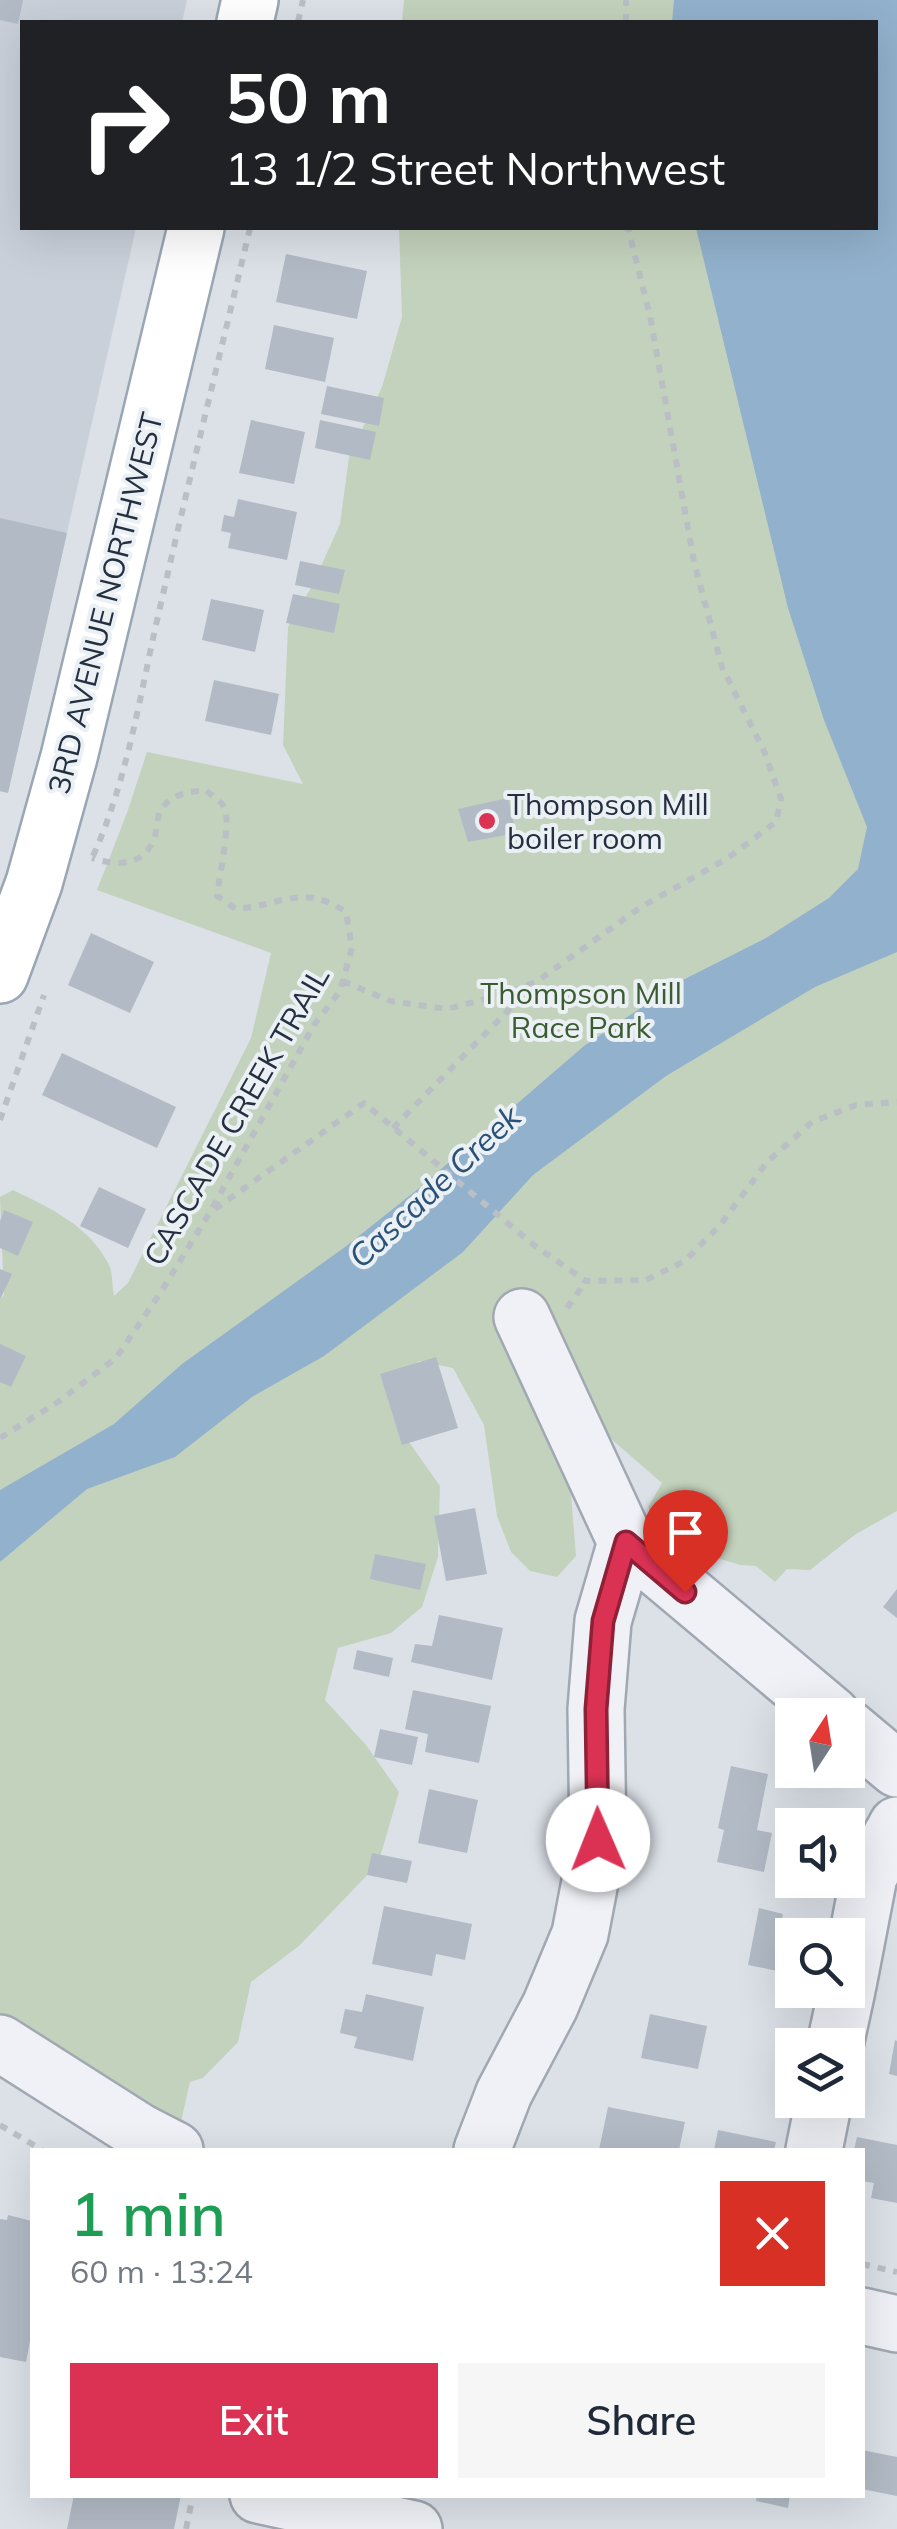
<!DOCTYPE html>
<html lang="en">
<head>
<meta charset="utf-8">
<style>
  body { margin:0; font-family:Mulish,sans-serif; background:#f6f6f7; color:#1f2937; height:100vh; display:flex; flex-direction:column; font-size:38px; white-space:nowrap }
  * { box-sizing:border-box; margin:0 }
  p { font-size:32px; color:#747a83 }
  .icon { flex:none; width:55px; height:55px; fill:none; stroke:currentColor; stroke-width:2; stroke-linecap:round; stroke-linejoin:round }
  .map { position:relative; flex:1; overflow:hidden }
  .details { position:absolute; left:30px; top:2148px; width:835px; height:350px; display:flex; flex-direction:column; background:#fff; border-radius:0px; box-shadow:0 10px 40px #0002 }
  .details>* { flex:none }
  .banner { position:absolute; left:20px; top:20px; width:858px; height:210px; border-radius:0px; box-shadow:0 10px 40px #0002; background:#202124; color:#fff; overflow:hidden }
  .needle { width:65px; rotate:12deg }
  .tools { position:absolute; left:775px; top:1698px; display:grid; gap:20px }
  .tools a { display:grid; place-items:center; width:90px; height:90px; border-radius:0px; background:#fff; box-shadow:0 10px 40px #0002; font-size:50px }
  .pin { position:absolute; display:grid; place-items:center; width:85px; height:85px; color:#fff; margin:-102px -42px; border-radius:50% 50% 50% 0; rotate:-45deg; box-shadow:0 0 10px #0007 }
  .pin .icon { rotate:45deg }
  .me { position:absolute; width:110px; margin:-55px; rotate:359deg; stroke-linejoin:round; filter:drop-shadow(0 0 8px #0008) }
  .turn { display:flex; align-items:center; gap:35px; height:210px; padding:0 40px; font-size:45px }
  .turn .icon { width:130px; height:130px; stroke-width:2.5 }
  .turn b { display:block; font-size:70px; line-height:85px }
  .round { display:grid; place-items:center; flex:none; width:105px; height:105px; border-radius:0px; background:#f6f6f7 }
  .headline { display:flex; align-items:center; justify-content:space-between; height:170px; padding:0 40px }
  h1 { font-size:60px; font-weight:600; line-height:75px; color:#1e9e55 }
  .primary-button { display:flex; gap:20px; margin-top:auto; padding:20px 40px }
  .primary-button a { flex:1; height:115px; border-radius:0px; background:#db3254; color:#fff; font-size:40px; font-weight:600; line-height:115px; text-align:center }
  .primary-button a+a { background:#f6f6f7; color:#1f2937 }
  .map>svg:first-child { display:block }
  .built { fill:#c9d0da }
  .green { fill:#c3d2bc }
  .water { fill:#92b1cc }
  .building { fill:#b2bac5 }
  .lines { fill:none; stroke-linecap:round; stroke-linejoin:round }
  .minor-casing { stroke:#a1a8b2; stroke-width:60 }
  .major-casing { stroke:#9aa6b4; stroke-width:60 }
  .path { stroke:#babfc6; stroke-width:6; stroke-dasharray:8 8; stroke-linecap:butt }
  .minor { stroke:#eff1f6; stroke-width:55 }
  .major { stroke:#fff; stroke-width:55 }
  .route-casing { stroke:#8e2037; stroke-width:25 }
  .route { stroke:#db3254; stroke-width:18 }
  .poi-dot { fill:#db3254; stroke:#ebf0f5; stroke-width:4 }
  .labels { text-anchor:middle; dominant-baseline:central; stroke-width:8; stroke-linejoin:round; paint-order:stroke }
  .street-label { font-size:30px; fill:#242f3f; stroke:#ebf0f5 }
  .poi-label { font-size:30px; fill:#242f3f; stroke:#ebf0f5; text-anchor:start }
  .park-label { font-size:30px; fill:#3b5c30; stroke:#ebf0f5 }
  .water-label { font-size:32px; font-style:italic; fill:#2a5177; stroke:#ebf0f5 }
</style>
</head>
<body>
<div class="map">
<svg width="897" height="2529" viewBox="0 0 897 2529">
  <rect width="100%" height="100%" fill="#dce1e8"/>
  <path class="built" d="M0,0H187L182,22H22V228H136L8,793L0,791Z"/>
  <path class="green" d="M404,0H827L828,22H402Z
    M399,228H840L897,471V1511L856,1534L810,1570L787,1569L775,1582L756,1566L740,1565L666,1542L648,1507L662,1483L530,1369L571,1494L576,1556L557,1577L530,1571L511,1552L497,1516L484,1425L453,1368L419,1361L393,1390L404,1435L440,1486L438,1557L422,1607L391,1633L338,1648L325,1700L366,1745L399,1792L378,1864L299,1946L251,1982L238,2042L203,2078L190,2082L180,2126L0,2078V1300L4,1295L0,1197L13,1190C50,1208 90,1226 109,1265C113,1274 112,1287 114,1296L128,1283L251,1038L271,953L97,890L128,810L147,752L303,784L283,745L288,627L312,586L340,524L349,457L382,387L402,317Z"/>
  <path class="water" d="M674,0H897V952L815,987L666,1076L533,1175L463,1252L324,1356L252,1397L175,1457L87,1489L0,1562V1490L114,1424L182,1364L345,1247L418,1189L584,1046L681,981L766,938L829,898L858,869L867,827L824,720L788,608L696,228H875V22H672Z"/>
  <path class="building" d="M0,0H23L18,24L0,20Z
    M286,254L367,271L357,319L276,302Z
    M274,325L334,338L325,382L265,369Z
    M327,386L384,398L379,426L321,414Z
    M251,420L305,432L294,484L239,473Z
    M320,420L376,432L370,460L315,448Z
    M238,499L297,512L287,560L228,548L231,533L221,531L224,515L234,517Z
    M0,518L67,533L8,793L0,791Z
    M300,561L345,570L339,594L295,585Z
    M293,594L340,604L334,633L286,623Z
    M211,599L264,610L255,652L202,640Z
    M214,680L279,694L271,735L205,721Z
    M508,798L516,833L468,842L458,809Z
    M91,933L154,962L130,1013L68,985Z
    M62,1053L176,1107L157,1148L42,1095Z
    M99,1187L146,1209L128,1248L80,1226Z
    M4,1210L33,1222L18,1256L0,1248V1221Z
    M0,1269L12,1274L0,1300Z
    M0,1344L26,1356L11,1387L0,1382Z
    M436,1357L458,1428L402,1445L380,1374Z
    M475,1508L487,1574L446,1581L434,1516Z
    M375,1554L426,1564L420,1590L370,1579Z
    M897,1589V1618L883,1607Z
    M439,1615L503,1628L492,1680L411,1662L415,1644L432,1646Z
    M357,1650L393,1658L389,1677L353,1669Z
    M413,1690L491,1706L479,1763L425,1752L428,1734L405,1729Z
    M380,1729L418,1737L412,1765L374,1757Z
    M731,1766L768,1774L757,1830L772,1833L764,1872L717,1862L724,1830L718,1828Z
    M429,1789L478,1800L467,1853L418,1843Z
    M372,1853L412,1861L407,1883L367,1875Z
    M384,1906L472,1924L465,1960L436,1954L432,1976L372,1964Z
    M759,1908L783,1914L780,1928L804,1933L792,1935V1974L748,1965Z
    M366,1994L424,2007L413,2061L354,2048L357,2037L340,2033L345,2009L362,2012Z
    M650,2014L707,2026L698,2069L641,2058Z
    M895,2040L897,2041V2076L889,2074Z
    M608,2107L685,2122L679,2150H599Z
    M718,2130L776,2142L774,2150H714Z
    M857,2137L897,2145V2203L871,2198L874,2183L862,2181V2150H854Z
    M8,2215L32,2221V2331L26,2362L0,2357V2219L7,2220Z
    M862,2450L897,2457V2496L862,2489Z
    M74,2495H181L174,2529H67Z
    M757,2495H790L788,2508L756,2501Z"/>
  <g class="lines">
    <g class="minor-casing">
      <path id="minor" d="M626,1542L832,1715
        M848,1728L897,1769
        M848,1985L869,1876L897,1825
        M0,2043L140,2132L175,2150
        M835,2045L847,1990
        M482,2150L504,2093L550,2006L580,1934L598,1840L596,1709L603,1621L626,1542L522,1317
        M814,2150L824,2100
        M862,2316L897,2324
        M258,2495L414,2529"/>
    </g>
    <g class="major-casing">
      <path id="major" d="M245,22L250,0
        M0,975L34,883L69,757L196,228"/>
    </g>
    <path class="path" d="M298,22L303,0
      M626,22V0
      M93,856C130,774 141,686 162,599C190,475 221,351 250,228
      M343,981L390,1001L447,1009L508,993L536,982L641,907L728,858L776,822L781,799L764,751L722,667L694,562L650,316L628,228
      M0,1120L44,995
      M393,1128L532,986
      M215,1209L364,1103L535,1246L586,1281L646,1280L685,1261L721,1224L767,1162L812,1122L856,1105L897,1102
      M567,1308L586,1281
      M0,1438L58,1402L116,1358L161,1292L210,1212L314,1025L340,991L352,948L346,912C303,883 282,905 236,909L217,896C219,877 232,820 224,807C221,801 211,795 206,790C190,792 173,793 162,808C156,816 158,829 154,839C143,867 116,866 92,858
      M0,2125L42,2150
      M862,2264L897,2272
      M186,2529L193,2495"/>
    <use href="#minor" class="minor"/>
    <use href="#major" class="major"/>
  </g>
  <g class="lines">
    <g class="route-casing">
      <path id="route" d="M598,1840L596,1709L603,1621L626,1542L685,1592"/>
    </g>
    <use href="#route" class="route"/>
  </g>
  <circle class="poi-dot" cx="487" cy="821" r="10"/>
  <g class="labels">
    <g class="street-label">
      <text transform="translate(105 603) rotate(-76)">3RD AVENUE NORTHWEST</text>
      <text transform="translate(236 1116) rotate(-60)">CASCADE CREEK TRAIL</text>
    </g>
    <g class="poi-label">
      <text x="507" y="804">Thompson Mill<tspan x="507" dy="34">boiler room</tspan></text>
    </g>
    <g class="park-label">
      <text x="581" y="993">Thompson Mill<tspan x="581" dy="34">Race Park</tspan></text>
    </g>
    <g class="water-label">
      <text transform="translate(434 1186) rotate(-43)">Cascade Creek</text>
    </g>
  </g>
</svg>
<div class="tools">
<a><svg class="needle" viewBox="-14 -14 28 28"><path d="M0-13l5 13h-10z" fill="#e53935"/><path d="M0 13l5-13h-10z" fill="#747a83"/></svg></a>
<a><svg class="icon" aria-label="sound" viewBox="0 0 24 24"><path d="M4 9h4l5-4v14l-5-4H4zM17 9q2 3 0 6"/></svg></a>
<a><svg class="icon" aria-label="search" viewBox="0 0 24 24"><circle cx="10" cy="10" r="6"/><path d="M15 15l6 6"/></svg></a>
<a><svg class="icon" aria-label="layers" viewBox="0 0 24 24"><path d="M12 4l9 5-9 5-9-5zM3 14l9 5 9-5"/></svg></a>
</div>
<div class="pin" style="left:685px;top:1592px;background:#d93025"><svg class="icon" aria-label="arrive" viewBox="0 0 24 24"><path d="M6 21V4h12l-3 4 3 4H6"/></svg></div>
<svg class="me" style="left:598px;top:1840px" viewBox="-20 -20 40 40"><circle r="19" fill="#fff"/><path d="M0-13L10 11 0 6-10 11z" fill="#db3254"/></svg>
<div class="banner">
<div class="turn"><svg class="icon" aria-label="right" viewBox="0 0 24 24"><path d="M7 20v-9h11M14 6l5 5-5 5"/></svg><div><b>50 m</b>13 1/2 Street Northwest</div></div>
</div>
<section class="details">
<div class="headline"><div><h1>1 min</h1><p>60 m · 13:24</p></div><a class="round" style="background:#d93025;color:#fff"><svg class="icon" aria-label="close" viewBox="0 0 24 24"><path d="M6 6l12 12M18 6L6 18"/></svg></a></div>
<div class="primary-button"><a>Exit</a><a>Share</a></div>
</section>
</div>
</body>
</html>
